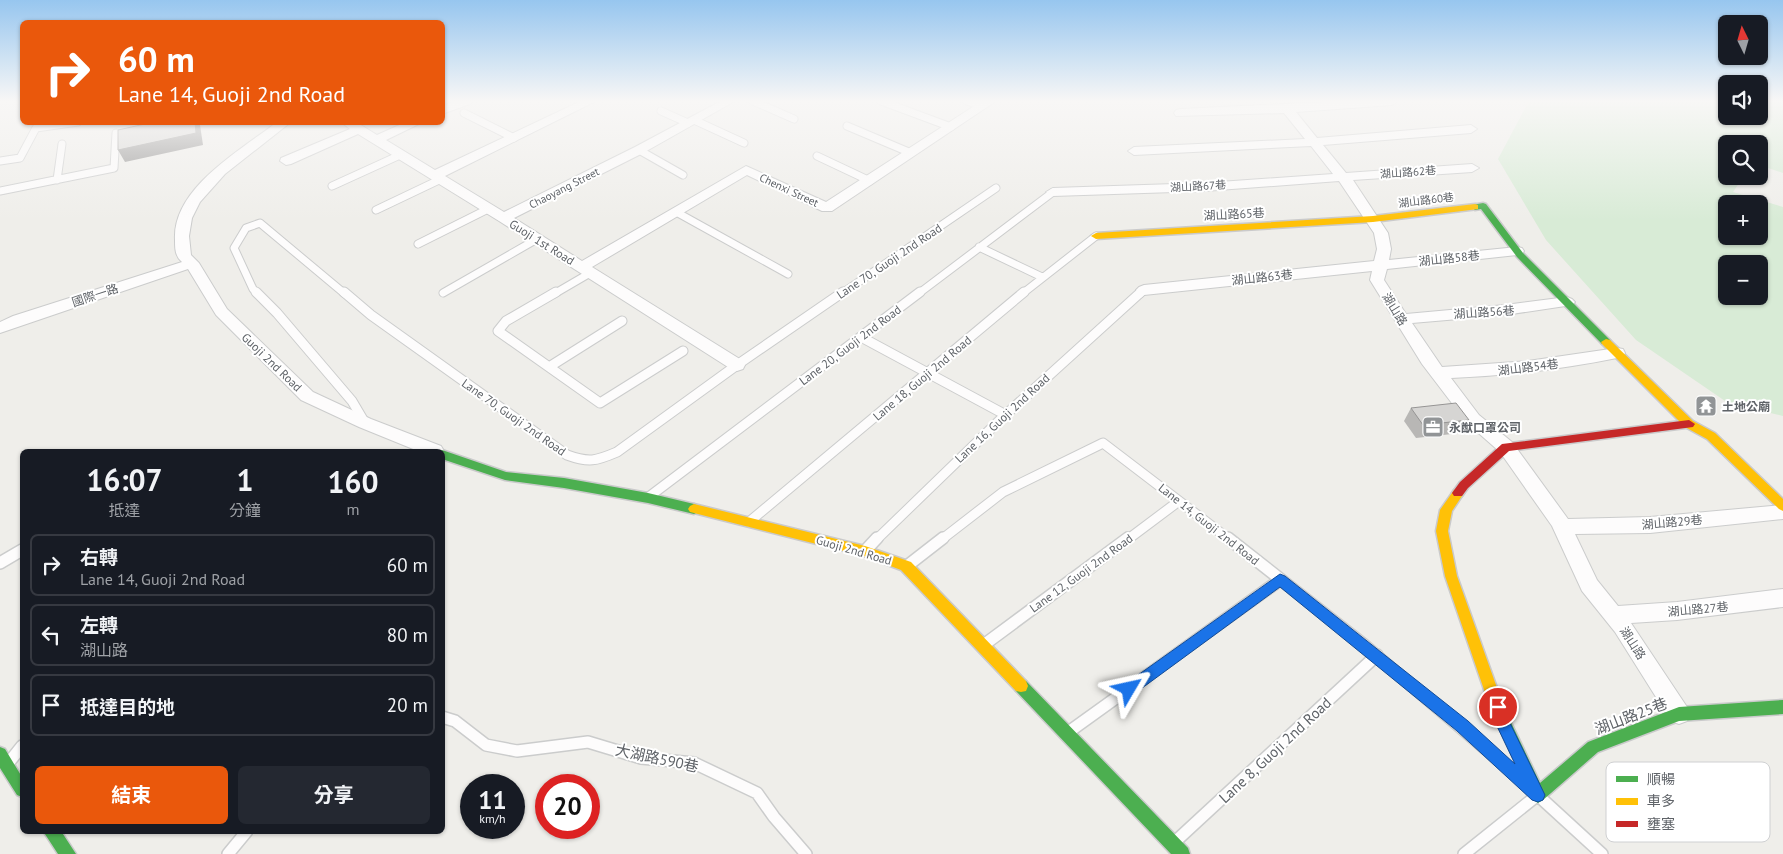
<!DOCTYPE html>
<html lang="zh-TW">
<head>
<meta charset="utf-8">
<style>
  body { margin:0; font-family:"PT Sans","Noto Sans TC",sans-serif; background:#242831; color:#f1f3f6; height:100vh; display:flex; flex-direction:column; font-size:19px; white-space:nowrap }
  * { box-sizing:border-box; margin:0 }
  p { font-size:16px; color:#9ea1a6 }
  .icon { flex:none; width:28px; height:28px; fill:none; stroke:currentColor; stroke-width:2; stroke-linecap:round; stroke-linejoin:round }
  .map { position:relative; flex:1; overflow:hidden }
  .sheet { position:absolute; left:20px; top:449px; width:425px; height:385px; display:flex; flex-direction:column; background:#171b24; border-radius:8px; box-shadow:0 1px 4px #0004 }
  .sheet>* { flex:none }
  .banner { position:absolute; left:20px; top:20px; width:425px; height:105px; border-radius:8px; box-shadow:0 1px 4px #0004; background:#ea580c; color:#fff; overflow:hidden }
  .needle { width:32px; rotate:355deg }
  .buttons { position:absolute; left:1718px; top:15px; display:grid; gap:10px }
  .buttons a { display:grid; place-items:center; width:50px; height:50px; border-radius:8px; background:#171b24; box-shadow:0 1px 4px #0004; font-size:25px }
  .speed { position:absolute; left:460px; top:774px; display:flex; gap:10px; font-size:25px; font-weight:700; text-align:center }
  .speed>* { display:grid; place-content:center; width:65px; height:65px; border-radius:50%; background:#171b24; box-shadow:0 1px 4px #0004; line-height:1 }
  .speed small { font-size:12px; font-weight:400 }
  .speed .limit { border:8px solid #d22; background:#fff; color:#111 }
  .pin { position:absolute; display:grid; place-items:center; width:42px; height:42px; color:#fff; margin:-21px; border:2px solid #fff; border-radius:50%; box-shadow:0 1px 5px #0007 }
  .me { position:absolute; width:55px; margin:-28px; rotate:54deg; stroke-linejoin:round; filter:drop-shadow(0 0 4px #0008) }
  .turn { display:flex; align-items:center; gap:18px; height:105px; padding:0 15px; font-size:22px }
  .turn .icon { width:65px; height:65px; stroke-width:2.5 }
  .turn b { display:block; font-size:35px; line-height:42px }
  .eta { display:flex; justify-content:space-evenly; align-items:center; height:85px; text-align:center }
  .eta b { font-size:30px; font-weight:700; line-height:35px }
  .primary-button { display:flex; gap:10px; margin-top:auto; padding:10px 15px }
  .primary-button a { flex:1; height:58px; border-radius:8px; background:#ea580c; color:#fff; font-size:20px; font-weight:700; line-height:58px; text-align:center }
  .primary-button a+a { background:#242831; color:#f1f3f6 }
  ul { padding:0; list-style:none }
  li { display:flex; align-items:center; gap:15px; height:62px; margin:0 10px 8px; padding:0 5px; border:2px solid #363941; border-radius:8px }
  li div { flex:1 }
  li b { display:block; font-size:19px }
  li em { font-style:normal }
  .map>svg:first-child { display:block }
  .green { fill:#d8ebd6; fill-rule:evenodd }
  .lines { fill:none; stroke-linecap:round; stroke-linejoin:round }
  .lane-far2-casing { stroke:#cbcccc; stroke-width:9 }
  .lane-far1-casing { stroke:#cbcccc; stroke-width:11 }
  .lane-casing { stroke:#cbcccc; stroke-width:14 }
  .street-casing { stroke:#cbcccc; stroke-width:2 }
  .fast-casing { stroke:#cacacb; stroke-width:3 }
  .slow-casing { stroke:#cacacb; stroke-width:3 }
  .jam-casing { stroke:#cacacb; stroke-width:3 }
  .lane-far2 { stroke:#fdfcfc; stroke-width:7 }
  .lane-far1 { stroke:#fdfcfc; stroke-width:9 }
  .lane { stroke:#fdfcfc; stroke-width:11 }
  .street { fill:#fdfcfc; fill-rule:evenodd }
  .fast { fill:#4caf50; fill-rule:evenodd }
  .slow { fill:#ffc107; fill-rule:evenodd }
  .jam { fill:#c62828; fill-rule:evenodd }
  .wall { fill:#b8b7b5 }
  .shaded-wall { fill:#969594 }
  .building { fill:#d6d5d3; stroke:#969594 }
  .route { fill:#1a73e8; stroke:#114b97 }
  .labels { text-anchor:middle; dominant-baseline:central; stroke-width:4; stroke-linejoin:round; paint-order:stroke }
  .far-street-label { font-size:11px; fill:#5f6368; stroke:#fff }
  .street-label { font-size:12px; fill:#5f6368; stroke:#fff }
  .poi-label { font-size:12px; font-weight:bold; fill:#5f6368; stroke:#fff; text-anchor:start }
  .near-street-label { font-size:15px; fill:#5f6368; stroke:#fff }
  .key { fill:#fff; stroke:#cfd0d2; stroke-width:1 }
  .key-label { font-size:14px; fill:#5f6368 }
</style>
</head>
<body>
<div class="map">
<svg width="1783" height="854" viewBox="0 0 1783 854">
  <rect width="100%" height="100%" fill="#efeeea"/>
  <path class="green" d="M1529,101H1726V116H1759V101H1783V173L1759,165V144H1726V176H1744L1733,192L1783,207V416L1728,403L1636,340L1546,240L1498,159ZM1726,204H1759V236H1726ZM1726,264H1759V296H1726Z"/>
  <g class="lines">
    <g class="lane-far2-casing">
      <path id="lane-far2" d="M753,101L794,119
        M881,101L951,127
        M967,101L982,106
        M661,111L688,123
        M464,113L514,138
        M694,120L744,143
        M847,126L911,153
        M639,150L683,175
        M817,156L870,181
        M0,161L20,158L36,128L78,122
        M57,180L62,144
        M332,186L400,155
        M0,191L114,168L116,133
        M376,210L439,180
        M678,213L788,274
        M418,244L488,209
        M979,247L1042,277
        M443,293L537,239
        M258,294L253,289L234,248L246,228L260,223L345,294
        M554,294L590,273
        M841,294L996,188
        M918,294L1053,192
        M1022,294L1096,236
        M1140,294L1144,290"/>
    </g>
    <g class="lane-far1-casing">
      <path id="lane-far1" d="M256,292L277,313L352,401L365,423
        M344,292L371,315L567,455C589,463 596,461 617,452L737,365L843,292
        M556,292L506,321L498,331L600,403L683,351
        M861,337L1004,414
        M549,367L622,321
        M650,496L920,292
        M749,522L1024,292
        M876,540L1002,418L1141,292
        M941,540L1003,492L1103,443L1230,540
        M1127,540L1179,501"/>
    </g>
    <g class="lane-casing">
      <path id="lane" d="M1228,538L1364,645L1515,774
        M865,551L877,538
        M0,563L22,550
        M907,566L943,538
        M985,644L1128,538
        M442,717L455,721L486,745L517,751L588,742L641,758L694,763L757,793L774,817L806,854
        M1070,731L1280,580
        M10,761L22,746
        M1543,800L1602,854
        M1178,839L1377,655
        M228,854L247,831
        M1464,854L1534,798"/>
    </g>
    <g class="street-casing">
      <path id="street" d="M456,101H472L470,104L442,114V106Z
        M581,101H596L445,176L504,212L635,147L721,101H735L643,153L514,218L582,261L746,166L826,202L982,101H996L832,211H822L747,175L592,267L743,361L745,365L743,369L737,371L731,369L499,221L358,134L291,164L286,165L280,161L281,158L350,129L341,122H356L377,135L406,122H423L386,140L435,170Z
        M1348,101H1398L1392,105L1296,112L1317,138L1471,125L1477,129L1471,133L1323,145L1346,173L1472,164L1479,168L1472,172L1353,180L1388,233L1391,249L1389,260L1517,247L1522,248L1524,251L1522,254L1517,255L1387,269L1384,280L1406,314L1505,305L1567,297L1572,299L1575,302L1572,305L1505,315L1412,323L1442,367L1528,361L1617,348L1623,349L1625,353L1623,357L1617,358C1562,369 1507,376 1451,378L1479,415L1512,442L1568,519L1650,517L1783,505V519L1650,533L1575,534L1597,580L1618,606L1677,602L1783,589V607L1677,620L1631,623L1687,707L1690,714L1687,721L1679,724L1671,721L1615,632L1582,591L1552,526L1500,452L1467,423L1422,364L1370,280L1372,271L1144,295L1139,293L1136,290L1139,287L1144,285L1374,261L1377,249L1374,233L1339,181L1205,191L1053,196L1046,192L1053,188L1205,183L1333,174L1311,146L1134,155L1128,151L1134,147L1305,139L1284,113L1176,116L1174,113L1176,110L1180,109Z
        M277,122H291L225,174L200,202L192,218L189,236L191,255L199,263L227,309L313,392L371,419L441,446L444,451L442,454V451H418L359,427L301,400L216,315L188,269L0,333V322L13,316L182,262C175,256 175,249 175,240C172,188 241,150 277,122Z"/>
    </g>
    <g class="fast-casing">
      <path id="fast" d="M1483,203L1486,204L1523,253L1610,340L1611,342L1610,344H1602L1517,257L1481,209L1475,210L1471,207L1472,205Z
        M442,450L506,472L564,478L648,493L694,504L698,506L700,509L698,512L694,514L648,503L564,488L505,480L442,459V451H438Z
        M1021,680L1026,681L1188,848L1190,854H1171L1016,691L1014,686L1016,681Z
        M1783,700V714L1679,721L1598,752L1543,800L1538,803L1533,800L1492,713L1494,708L1499,706L1504,708L1540,783L1588,742L1679,707Z
        M0,747L5,749L22,777V797L17,795L0,768Z
        M43,831H61L76,854H58Z"/>
    </g>
    <g class="slow-casing">
      <path id="slow" d="M1475,204L1478,205V209L1373,222L1096,239L1091,236L1096,233L1373,216Z
        M1606,339L1610,340L1693,421L1715,433L1783,499V511L1779,509L1707,439L1685,427L1602,344L1601,342Z
        M1458,488L1462,490L1464,493L1452,511L1448,531L1457,576L1506,713L1504,718L1499,720L1494,718L1492,713L1445,576L1436,531L1440,510L1454,490Z
        M694,504L865,546L911,562L1026,681L1028,686L1026,691L1021,692L1016,691L901,570L864,556L690,512L688,509L690,506Z"/>
    </g>
    <g class="jam-casing">
      <path id="jam" d="M1689,420L1695,424L1693,427L1509,451L1468,488L1462,496H1454L1452,493L1460,482L1502,444Z"/>
    </g>
    <use href="#lane-far2" class="lane-far2"/>
    <use href="#lane-far1" class="lane-far1"/>
    <use href="#lane" class="lane"/>
    <use href="#street" class="street"/>
    <use href="#fast" class="fast"/>
    <use href="#slow" class="slow"/>
    <use href="#jam" class="jam"/>
  </g>
  <path class="wall" d="M1411,408L1469,420L1461,433L1416,438L1404,421Z"/>
  <path class="shaded-wall" d="M195,122H199L200,125L203,145L125,162L118,150Z"/>
  <path class="building" d="M154,122H195L196,133L118,150V130Z
    M1456,403L1469,420L1423,425L1411,408Z"/>
  <linearGradient id="sky" x2="0" y2="1"><stop stop-color="#97c6ef"/><stop offset="0.46" stop-color="#f8f7f6"/><stop offset="1" stop-color="#f8f7f6" stop-opacity="0"/></linearGradient>
  <rect width="1783" height="220" fill="url(#sky)"/>
  <path class="route" d="M1280,574L1285,576L1468,721L1515,764L1496,724L1490,707L1492,702L1498,700L1503,702L1510,723L1545,795L1543,800L1538,802L1532,800L1457,731L1280,587L1134,694L1129,696L1124,694L1121,689L1124,685Z"/>
  <defs>
    <g id="temple-square" transform="scale(1.125)"><rect x="-9" y="-9" width="18" height="18" rx="4" fill="#919496" stroke="#fff"/><path d="M0-6L5-2H3V0L6.5 2.5H4V6H1.5V3h-3V6H-4V2.5H-6.5L-3 0V-2H-5Z" fill="#fff"/></g>
    <g id="office-square" transform="scale(1.125)"><rect x="-9" y="-9" width="18" height="18" rx="4" fill="#919496" stroke="#fff"/><path d="M-6-3h4V-5.5h4V-3h4V5H-6ZM-1-4.5V-3h2v-1.5ZM-6 0V1H6V0Z" fill="#fff"/></g>
  </defs>
  <g fill-rule="evenodd">
    <use href="#temple-square" x="1706" y="406"/>
    <use href="#office-square" x="1433" y="427"/>
  </g>
  <g class="labels">
    <g class="far-street-label">
      <text transform="translate(1408 172) rotate(-4)">湖山路62巷</text>
      <text transform="translate(1198 186) rotate(-3)">湖山路67巷</text>
      <text transform="translate(564 188) rotate(-27)">Chaoyang Street</text>
      <text transform="translate(789 190) rotate(25)">Chenxi Street</text>
      <text transform="translate(1426 200) rotate(-7)">湖山路60巷</text>
    </g>
    <g class="street-label">
      <text transform="translate(1234 214) rotate(-3)">湖山路65巷</text>
      <text transform="translate(542 242) rotate(32)">Guoji 1st Road</text>
      <text transform="translate(1449 258) rotate(-6)">湖山路58巷</text>
      <text transform="translate(889 261) rotate(-34)">Lane 70, Guoji 2nd Road</text>
      <text transform="translate(1262 277) rotate(-6)">湖山路63巷</text>
      <text transform="translate(95 295) rotate(-18)">國際一路</text>
      <text transform="translate(1395 309) rotate(58)">湖山路</text>
      <text transform="translate(1484 312) rotate(-4)">湖山路56巷</text>
      <text transform="translate(850 345) rotate(-37)">Lane 20, Guoji 2nd Road</text>
      <text transform="translate(272 362) rotate(44)">Guoji 2nd Road</text>
      <text transform="translate(1528 367) rotate(-7)">湖山路54巷</text>
      <text transform="translate(922 378) rotate(-40)">Lane 18, Guoji 2nd Road</text>
      <text transform="translate(514 417) rotate(35)">Lane 70, Guoji 2nd Road</text>
      <text transform="translate(1002 418) rotate(-43)">Lane 16, Guoji 2nd Road</text>
      <text transform="translate(1672 522) rotate(-5)">湖山路29巷</text>
      <text transform="translate(1209 524) rotate(38)">Lane 14, Guoji 2nd Road</text>
      <text transform="translate(854 550) rotate(16)">Guoji 2nd Road</text>
      <text transform="translate(1081 573) rotate(-36)">Lane 12, Guoji 2nd Road</text>
      <text transform="translate(1698 609) rotate(-5)">湖山路27巷</text>
      <text transform="translate(1633 643) rotate(57)">湖山路</text>
    </g>
    <g class="poi-label">
      <text x="1722" y="406">土地公廟</text>
      <text x="1449" y="427">永猷口罩公司</text>
    </g>
    <g class="near-street-label">
      <text transform="translate(1631 716) rotate(-21)">湖山路25巷</text>
      <text transform="translate(1275 750) rotate(-43)">Lane 8, Guoji 2nd Road</text>
      <text transform="translate(657 758) rotate(12)">大湖路590巷</text>
    </g>
  </g>
  <rect x="1606" y="762" width="164" height="80" rx="8" class="key"/>
  <rect x="1616" y="776" width="22" height="6" fill="#4caf50"/>
  <rect x="1616" y="798" width="22" height="7" fill="#ffc107"/>
  <rect x="1616" y="821" width="22" height="6" fill="#c62828"/>
  <g class="key-label">
    <text x="1647" y="784">順暢</text>
    <text x="1647" y="806">車多</text>
    <text x="1647" y="829">壅塞</text>
  </g>
</svg>
<div class="buttons">
<a><svg class="needle" viewBox="-14 -14 28 28"><path d="M0-13l5 13h-10z" fill="#e53935"/><path d="M0 13l5-13h-10z" fill="#9ea1a6"/></svg></a>
<a><svg class="icon" aria-label="sound" viewBox="0 0 24 24"><path d="M4 9h4l5-4v14l-5-4H4zM17 9q2 3 0 6"/></svg></a>
<a><svg class="icon" aria-label="search" viewBox="0 0 24 24"><circle cx="10" cy="10" r="6"/><path d="M15 15l6 6"/></svg></a>
<a>+</a>
<a>−</a>
</div>
<div class="speed"><div>11<small>km/h</small></div><div class="limit">20</div></div>
<div class="pin" style="left:1498px;top:707px;background:#d93025"><svg class="icon" aria-label="arrive" viewBox="0 0 24 24"><path d="M6 21V4h12l-3 4 3 4H6"/></svg></div>
<svg class="me" style="left:1129px;top:689px" viewBox="-20 -20 40 40"><path d="M0-17L14 15 0 8-14 15z" fill="#1a73e8" stroke="#fff" stroke-width="4"/></svg>
<div class="banner">
<div class="turn"><svg class="icon" aria-label="right" viewBox="0 0 24 24"><path d="M7 20v-9h11M14 6l5 5-5 5"/></svg><div><b>60 m</b>Lane 14, Guoji 2nd Road</div></div>
</div>
<section class="sheet">
<div class="eta">
<div><b>16:07</b><p>抵達</p></div>
<div><b>1</b><p>分鐘</p></div>
<div><b>160</b><p>m</p></div>
</div>
<ul>
<li><svg class="icon" aria-label="right" viewBox="0 0 24 24"><path d="M7 20v-9h11M14 6l5 5-5 5"/></svg><div><b>右轉</b><p>Lane 14, Guoji 2nd Road</p></div><em>60 m</em></li>
<li><svg class="icon" aria-label="left" viewBox="0 0 24 24"><path d="M17 20v-9H6M10 6l-5 5 5 5"/></svg><div><b>左轉</b><p>湖山路</p></div><em>80 m</em></li>
<li><svg class="icon" aria-label="arrive" viewBox="0 0 24 24"><path d="M6 21V4h12l-3 4 3 4H6"/></svg><div><b>抵達目的地</b></div><em>20 m</em></li>
</ul>
<div class="primary-button"><a>結束</a><a>分享</a></div>
</section>
</div>
</body>
</html>
